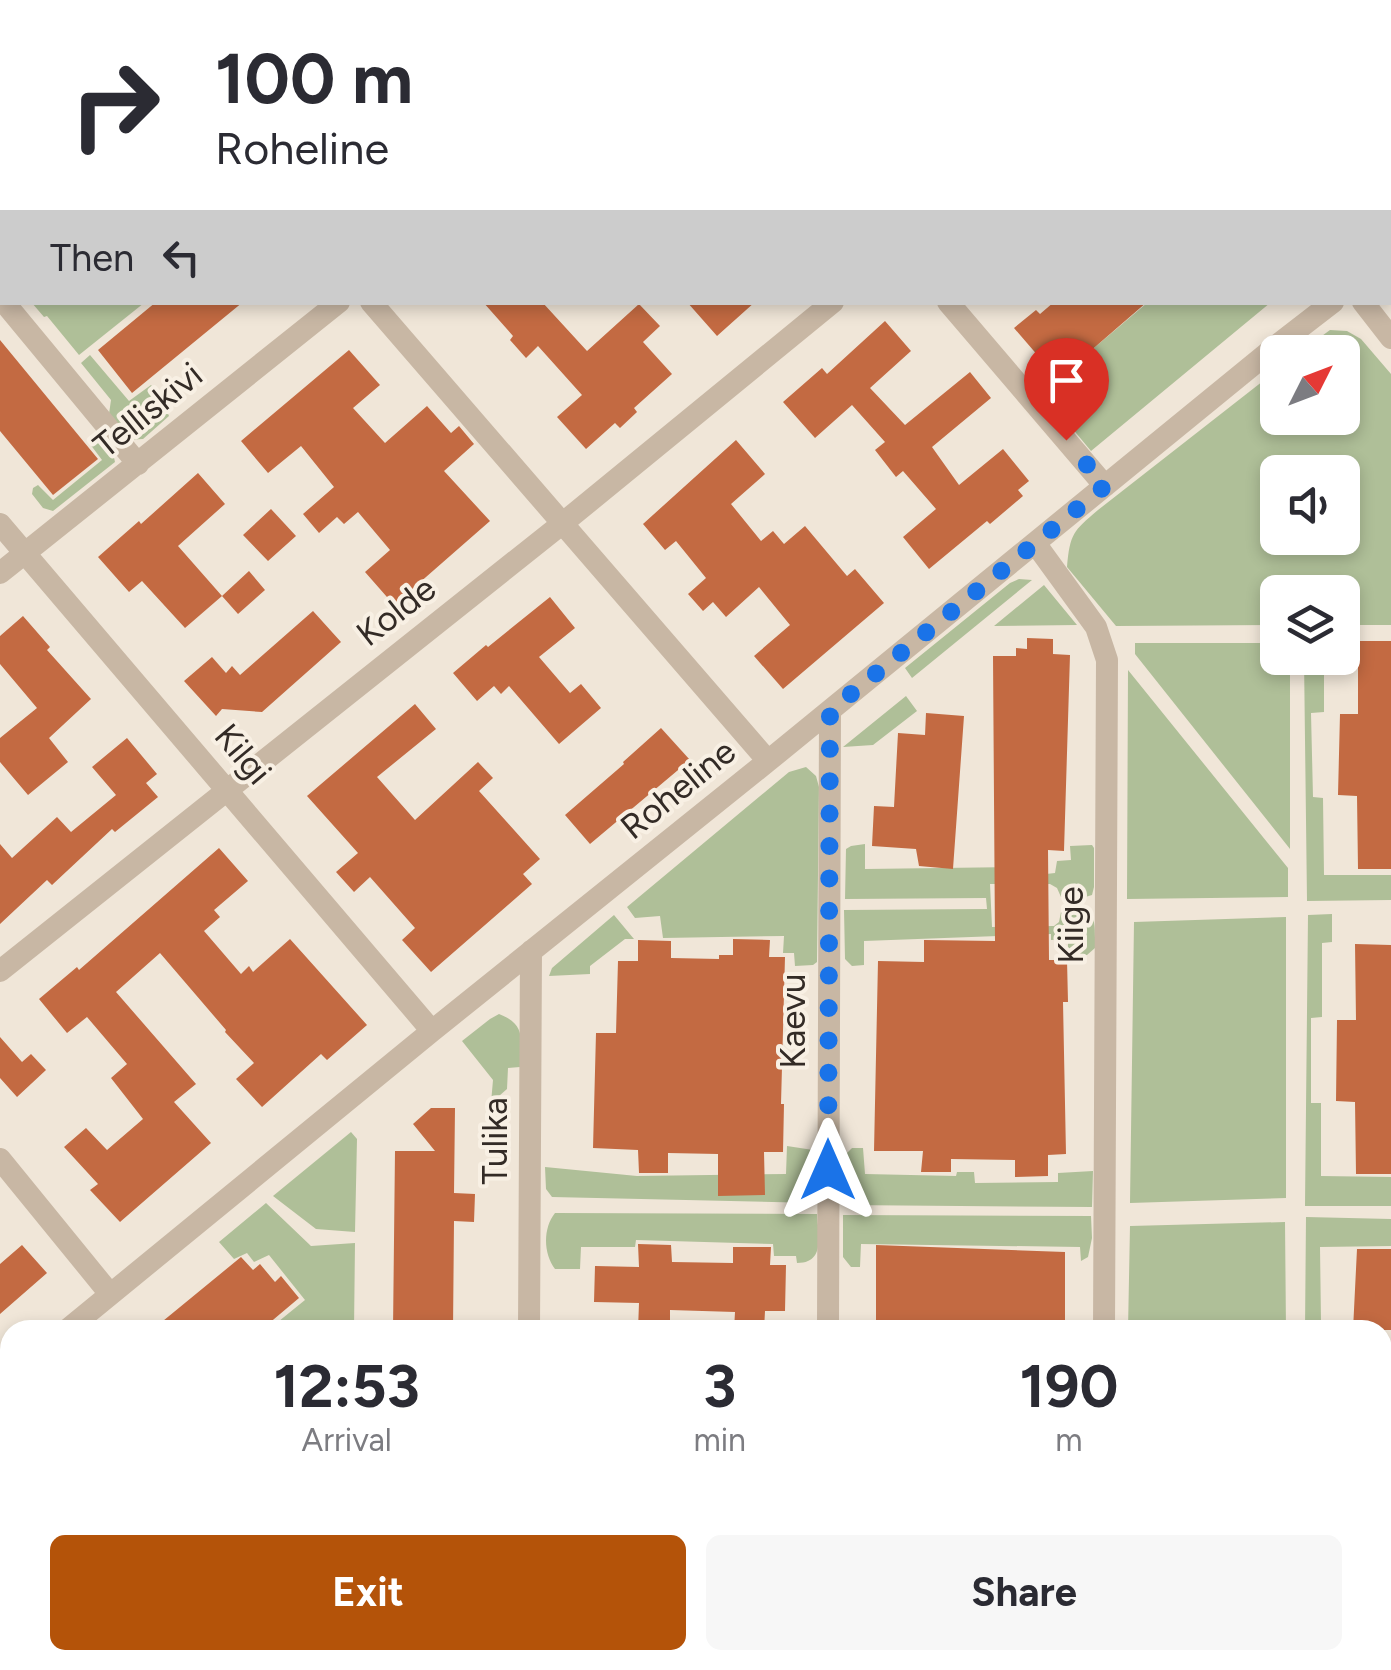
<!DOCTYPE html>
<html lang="en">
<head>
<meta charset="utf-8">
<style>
  body { margin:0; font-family:Figtree,sans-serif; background:#f7f7f7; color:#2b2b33; height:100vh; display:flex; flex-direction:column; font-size:38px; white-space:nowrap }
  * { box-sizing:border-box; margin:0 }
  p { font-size:32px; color:#7c7c81 }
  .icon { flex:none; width:55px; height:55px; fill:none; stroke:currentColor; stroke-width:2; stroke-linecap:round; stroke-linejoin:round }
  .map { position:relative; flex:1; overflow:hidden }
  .panel { position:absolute; left:0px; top:1320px; width:1392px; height:350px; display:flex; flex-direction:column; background:#fff; border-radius:30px 30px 0 0; box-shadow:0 5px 15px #0003 }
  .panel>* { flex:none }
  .guide { position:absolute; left:0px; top:0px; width:1392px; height:305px; box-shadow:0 5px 15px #0003; background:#fff; color:#2b2b33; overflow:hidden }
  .needle { width:65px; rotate:48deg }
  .buttons { position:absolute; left:1260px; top:335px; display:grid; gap:20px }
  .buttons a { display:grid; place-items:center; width:100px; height:100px; border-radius:15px; background:#fff; box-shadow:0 5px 15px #0003; font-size:50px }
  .pin { position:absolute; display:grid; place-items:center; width:85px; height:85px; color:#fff; margin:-102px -42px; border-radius:50% 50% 50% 0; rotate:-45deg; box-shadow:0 0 10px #0007 }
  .pin .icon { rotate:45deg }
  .me { position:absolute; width:110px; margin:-55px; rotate:0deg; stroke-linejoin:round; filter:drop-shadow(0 0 8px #0008) }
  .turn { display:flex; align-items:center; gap:35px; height:210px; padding:0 50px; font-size:45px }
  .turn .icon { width:130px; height:130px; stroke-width:2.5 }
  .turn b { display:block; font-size:70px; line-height:85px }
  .then { display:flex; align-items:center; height:95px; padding:0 50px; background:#0003; gap:20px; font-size:38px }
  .eta { display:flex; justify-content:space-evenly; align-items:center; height:170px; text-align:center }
  .eta b { font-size:60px; font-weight:700; line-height:70px }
  .cta { display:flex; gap:20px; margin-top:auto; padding:20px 50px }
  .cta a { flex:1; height:115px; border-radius:15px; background:#b45309; color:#fff; font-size:40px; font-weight:700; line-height:115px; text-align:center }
  .cta a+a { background:#f7f7f7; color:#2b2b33 }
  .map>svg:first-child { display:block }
  .green { fill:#afbf98; fill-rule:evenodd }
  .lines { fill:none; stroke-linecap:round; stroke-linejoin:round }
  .stream { stroke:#77a7ac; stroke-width:9 }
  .building { fill:#c36a42 }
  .minor { stroke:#c8b7a4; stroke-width:22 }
  .route { stroke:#1a73e8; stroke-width:18; stroke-dasharray:0 32.4 }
  .labels { text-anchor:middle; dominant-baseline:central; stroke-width:8; stroke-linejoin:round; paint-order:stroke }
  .street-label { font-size:35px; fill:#332b26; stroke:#f8f0e4 }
</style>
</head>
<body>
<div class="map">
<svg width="1391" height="1670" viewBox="0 0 1391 1670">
  <rect width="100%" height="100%" fill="#f0e6d8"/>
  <path class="green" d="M32,303H144L79,355L47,316L44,317Z
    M1147,303H1270L1091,451L1042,392Z
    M1330,330L1347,331L1361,339L1391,374V625H1343L1342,592H1278L1277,625L1116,626L1067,567C1070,534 1073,531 1098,510L1277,370L1278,418H1342V352H1300ZM1278,472H1342V538H1278Z
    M90,355L129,401L151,385L160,395L169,416L143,439L125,440L108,421L111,400L81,363Z
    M97,433L112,449L115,462L53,511L43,508L32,494L33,488L38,485L53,500L102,460L87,440Z
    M1019,579L1032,580L912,678L905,668L1010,583Z
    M1044,585L1077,625L994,626Z
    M1135,643H1277L1278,658H1290V849L1135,654Z
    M1304,658H1324V712L1311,713L1313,797L1323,798L1324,875H1391V900L1307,901Z
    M1128,670L1288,868V897L1127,899Z
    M906,696L917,711L873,745L843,747Z
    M806,767L816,776L819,787L817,962L813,965L795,966L794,953H783L784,936L663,938L660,916L635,918L627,907L789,772Z
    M865,844V869L1017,867L1046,874L1055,873L1057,861L1071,860L1070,846L1092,845L1094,848V887L1092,895L1082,898L1061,897L1057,888L1050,884H990L992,927L1054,926L1059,922L1061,912C1097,914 1095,912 1095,948L1087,955L1068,956V939L1051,940V934L864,941V965L852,966L845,959L844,910L987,909L986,898L845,899L846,849L851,846Z
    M1332,914V942L1322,943V1017L1311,1018V1103H1321V1176L1391,1177V1206H1305L1308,915Z
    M614,915L634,939H625L590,966V974L549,976L552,968Z
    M1286,917V1198L1130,1203L1134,922Z
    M499,1014C528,1025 520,1042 520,1067L508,1068L507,1089L491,1103L493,1080L462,1041L490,1019Z
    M351,1132L357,1139L355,1232L316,1229L273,1196Z
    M787,1146L813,1150L817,1157L815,1203L552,1197L546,1189L545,1167L637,1176L786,1174Z
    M852,1148H863L865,1174L956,1176L957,1172H974L975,1183L1058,1182V1173L1093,1171L1092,1207L844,1205V1156Z
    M266,1203L311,1246L355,1243L354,1330H268L305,1300L269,1255L254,1262L247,1253L234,1259L219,1242Z
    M555,1213L817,1214C818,1234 826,1263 797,1263L796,1256H774L773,1244L636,1240L635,1247H581L580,1269H555C543,1253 543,1228 555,1213Z
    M843,1215L1091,1216L1092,1238L1088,1257L1081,1261L1080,1247L861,1244L860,1267H851L843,1257Z
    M1306,1217L1391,1219V1246L1320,1247L1321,1322L1308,1323V1330H1305Z
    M1285,1222L1286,1330H1128L1130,1226Z
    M54,1660H349V1670H60V1666Z"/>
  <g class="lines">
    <path class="stream" d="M75,2L76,0
      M0,122L2,118"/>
  </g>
  <path class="building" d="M156,302H243L132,393L98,350Z
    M483,302L543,303L587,351L639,304L660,326L643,342L672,374L634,408L637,412L620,428L615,423L586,449L557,417L582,395L538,346L526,358L510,340L513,336Z
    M687,302H755L717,336Z
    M1054,302H1147L1058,379L1014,328L1036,310L1040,314Z
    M885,321L911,351L870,388L905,425L970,372L991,398L932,447L959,485L1003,449L1029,481L1018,490L1023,496L990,524L987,521L929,569L903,537L936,509L903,471L896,477L875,450L885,442L852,405L815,438L783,402L822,368L827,374Z
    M0,340L98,459L53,495L0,431Z
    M349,350L380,385L353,408L385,443L427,406L451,433L459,426L474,444L444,471L490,521L394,605L365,572L390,550L358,512L344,524L337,517L319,533L303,514L334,487L301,446L268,473L241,441Z
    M736,440L765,474L731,504L761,541L773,531L784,544L805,526L847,576L855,569L884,603L783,689L754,656L790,625L759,587L726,617L713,602L703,611L688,594L706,578L676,541L665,550L643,524Z
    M198,473L225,504L178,546L222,596L185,628L142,581L129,592L98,557L139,521L141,524Z
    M271,509L296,536L268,561L243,535Z
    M249,571L265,590L238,614L222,596Z
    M550,597L575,628L539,657L570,693L581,684L601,708L559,744L509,686L501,694L494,686L477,701L453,673L486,645L488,647Z
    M313,611L341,642L262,712L222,709L216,716L184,681L212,657L226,673L232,666L240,675Z
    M23,616L50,647L47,650L91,699L49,738L68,762L28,795L0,762V738L37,708L0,664V636Z
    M1027,638L1053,639V654L1070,655L1064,851L1048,850L1049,960H1067L1068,1002H1063L1066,1154L1048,1155V1176L1015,1177V1160L951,1159V1172H921L923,1151H874L878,961L924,962V940L995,941L993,656H1016V648L1027,649Z
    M1358,641H1391V869H1358L1357,796L1338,795L1340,714H1358Z
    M415,704L436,729L377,777L415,820L478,762L493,778L479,791L540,859L523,874L532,884L431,972L402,940L415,928L370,877L354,892L336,872L358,853L307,796Z
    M926,713L964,716L953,869L919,866L916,849L872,846L874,806L894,807L898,733L925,735Z
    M661,728L690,760L590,844L565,815L624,764L623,762Z
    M127,738L157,774L146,783L158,797L115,832L112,829L52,885L47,880L0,924V844L12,858L57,817L71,832L116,795L92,767Z
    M219,848L248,881L214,910L220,917L204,931L241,974L249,966L253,972L290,939L367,1025L327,1060L321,1054L262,1107L236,1079L254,1063L225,1032L226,1030L160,953L116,992L196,1084L174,1102L211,1143L120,1222L90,1190L98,1184L64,1147L86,1128L107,1150L143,1119L111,1078L127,1064L87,1017L67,1033L39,999L77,967L79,970Z
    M733,939L770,940L769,957H785L781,1104H784L783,1152H764L765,1195L718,1196V1154L668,1153V1173H639L638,1150L593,1148L596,1033H616L618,961H638V940L671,941V958L719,959V955H733Z
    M1355,944L1391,945V1174H1356L1355,1102L1336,1101L1337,1020H1356Z
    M0,1037L22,1062L31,1054L46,1070L17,1097L0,1078Z
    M431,1108H455L454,1193L475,1194L474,1222L454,1221L453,1330H393L395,1151H435L413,1124Z
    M638,1244L671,1245L672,1262L733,1263V1247H771L770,1265H786L785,1311H765L764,1330H734L735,1312L670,1310V1330H638L639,1303L594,1302L595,1266L639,1267Z
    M22,1245L47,1273L0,1314V1264Z
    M876,1245L1065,1252V1330H876Z
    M1357,1249H1391V1330H1353Z
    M241,1257L253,1270L260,1264L275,1282L281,1276L299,1298L261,1330H152Z"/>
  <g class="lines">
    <path class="minor" d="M680,0L685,2
      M1390,257H1391
      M0,280L2,278
      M4,302L138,464
      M371,302L768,761
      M948,302L1105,486
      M1363,302L1391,338
      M0,524L432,1031
      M1035,543L1096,627L1107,660L1104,1330
      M0,573L339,302
      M0,971L563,523L833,302
      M0,1159L110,1294
      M67,1330L432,1031L768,761L1276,346L1333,302
      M529,1330L531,951
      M828,1330L830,711
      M0,1386L10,1378
      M828,1660V1670
      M527,1670V1660
      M1105,1670V1660"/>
  </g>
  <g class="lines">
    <path class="route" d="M828,1170L830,711L1105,486L1066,440"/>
  </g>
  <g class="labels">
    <g class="street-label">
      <text transform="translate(148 410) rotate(-39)">Telliskivi</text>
      <text transform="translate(396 611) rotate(-38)">Kolde</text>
      <text transform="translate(243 754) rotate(50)">Kilgi</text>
      <text transform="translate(678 789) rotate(-39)">Roheline</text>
      <text transform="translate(1071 925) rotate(-90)">Kiige</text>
      <text transform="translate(793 1021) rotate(-90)">Kaevu</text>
      <text transform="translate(495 1141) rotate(-90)">Tulika</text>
    </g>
  </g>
</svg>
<div class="buttons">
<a><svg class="needle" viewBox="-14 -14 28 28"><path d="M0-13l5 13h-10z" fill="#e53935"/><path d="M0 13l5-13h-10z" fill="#7c7c81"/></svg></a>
<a><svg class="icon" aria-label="sound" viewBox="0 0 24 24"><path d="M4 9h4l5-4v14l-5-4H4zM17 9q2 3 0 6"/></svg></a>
<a><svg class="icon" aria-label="layers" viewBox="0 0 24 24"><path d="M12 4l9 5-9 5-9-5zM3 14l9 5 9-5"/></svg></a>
</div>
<div class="pin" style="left:1066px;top:440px;background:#d93025"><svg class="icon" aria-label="arrive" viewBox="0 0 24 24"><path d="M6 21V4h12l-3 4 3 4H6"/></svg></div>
<svg class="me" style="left:828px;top:1170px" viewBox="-20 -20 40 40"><path d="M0-17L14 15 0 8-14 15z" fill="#1a73e8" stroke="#fff" stroke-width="4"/></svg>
<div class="guide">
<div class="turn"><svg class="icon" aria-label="right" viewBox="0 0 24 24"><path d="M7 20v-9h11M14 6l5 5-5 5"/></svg><div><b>100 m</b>Roheline</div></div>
<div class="then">Then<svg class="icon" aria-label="left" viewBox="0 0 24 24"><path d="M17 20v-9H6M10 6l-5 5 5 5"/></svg></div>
</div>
<section class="panel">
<div class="eta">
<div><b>12:53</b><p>Arrival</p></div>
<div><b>3</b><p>min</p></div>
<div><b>190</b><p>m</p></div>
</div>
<div class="cta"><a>Exit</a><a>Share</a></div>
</section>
</div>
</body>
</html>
